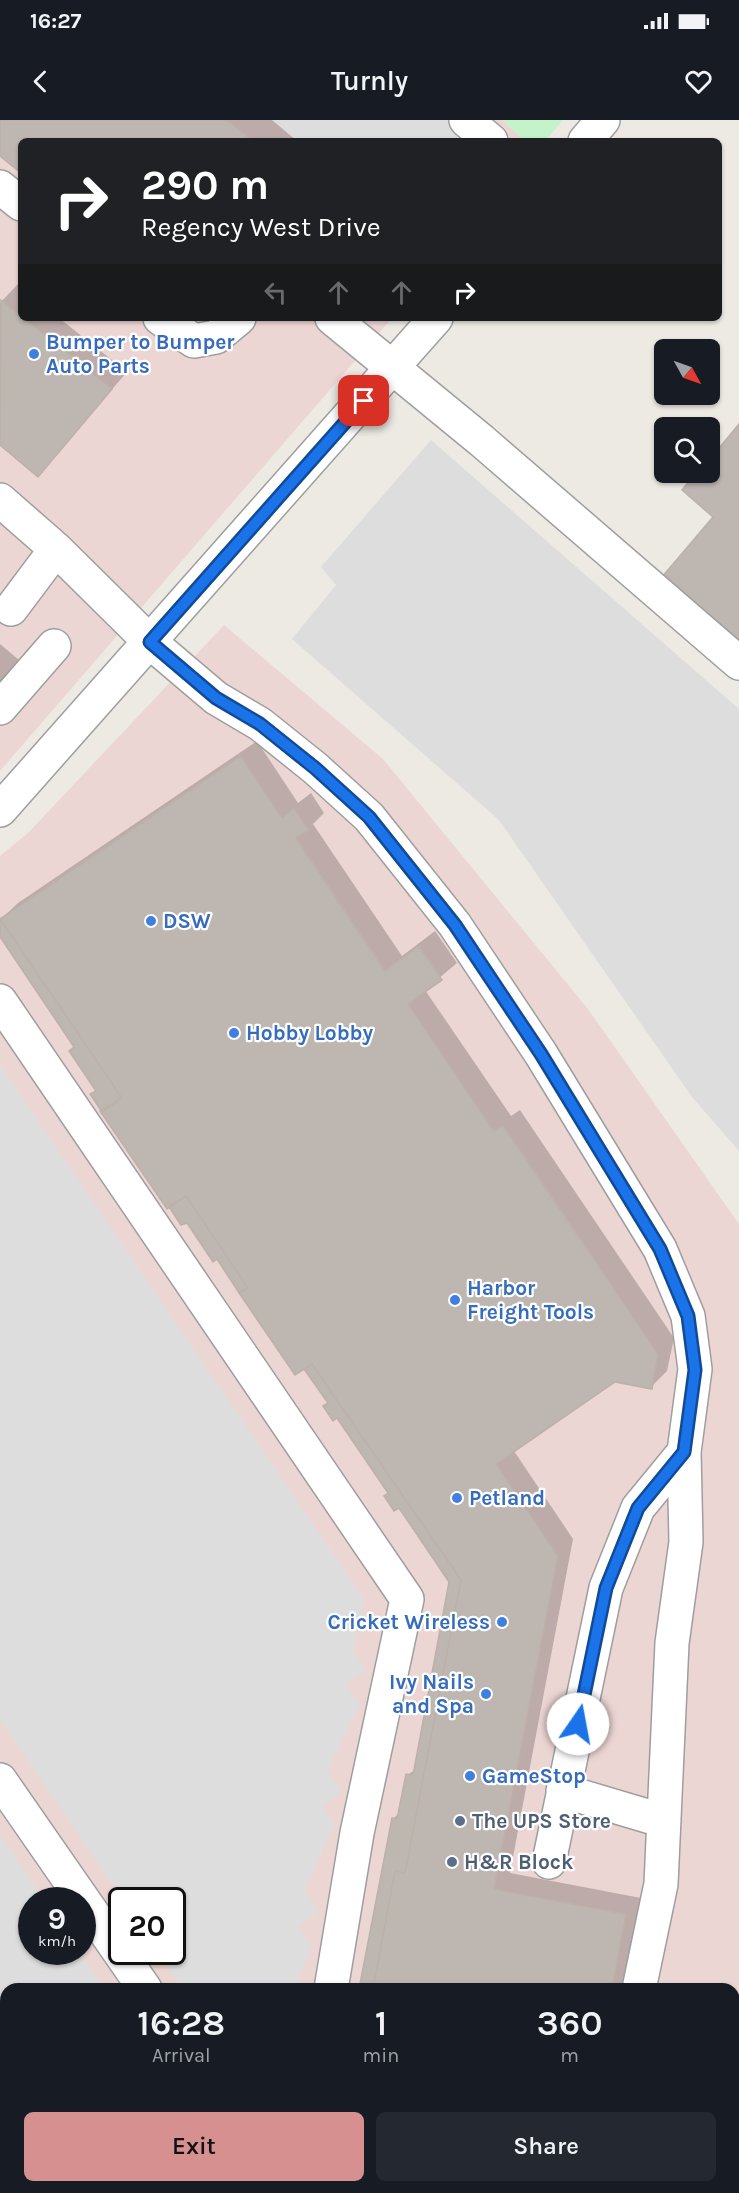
<!DOCTYPE html>
<html lang="en">
<head>
<meta charset="utf-8">
<style>
  body { margin:0; font-family:Karla,sans-serif; background:#242831; color:#f1f3f6; height:100vh; display:flex; flex-direction:column; font-size:22px; white-space:nowrap }
  * { box-sizing:border-box; margin:0 }
  p { font-size:20px; color:#9ea1a6 }
  .icon { flex:none; width:33px; height:33px; fill:none; stroke:currentColor; stroke-width:2; stroke-linecap:round; stroke-linejoin:round }
  .map { position:relative; flex:1; overflow:hidden }
  .panel { position:absolute; left:0px; top:1863px; width:740px; height:210px; display:flex; flex-direction:column; background:#171b24; border-radius:18px 18px 0 0; box-shadow:0 2px 4px #0004 }
  .panel>* { flex:none }
  .top-card { position:absolute; left:18px; top:18px; width:704px; height:183px; border-radius:9px; box-shadow:0 2px 4px #0004; background:#202124; color:#fff; overflow:hidden }
  .needle { width:39px; rotate:130deg }
  .controls { position:absolute; left:654px; top:219px; display:grid; gap:12px }
  .controls a { display:grid; place-items:center; width:66px; height:66px; border-radius:9px; background:#171b24; box-shadow:0 2px 4px #0004; font-size:30px }
  .speed { position:absolute; left:18px; top:1767px; display:flex; gap:12px; font-size:30px; font-weight:700; text-align:center }
  .speed>* { display:grid; place-content:center; width:78px; height:78px; border-radius:50%; background:#171b24; box-shadow:0 2px 4px #0004; line-height:1 }
  .speed small { font-size:15px; font-weight:400 }
  .speed .limit { border:3px solid #111; border-radius:9px; background:#fff; color:#111 }
  .pin { position:absolute; display:grid; place-items:center; width:51px; height:51px; color:#fff; margin:-26px; border-radius:12px; box-shadow:0 3px 9px #0006 }
  .me { position:absolute; width:66px; margin:-33px; rotate:12deg; stroke-linejoin:round; filter:drop-shadow(0 0 4px #0008) }
  .turn { display:flex; align-items:center; gap:21px; height:126px; padding:0 24px; font-size:27px }
  .turn .icon { width:78px; height:78px; stroke-width:2.5 }
  .turn b { display:block; font-size:42px; line-height:51px }
  .lanes { display:flex; align-items:center; height:57px; padding:0 24px; background:#0003; justify-content:center; gap:30px; direction:ltr }
  .lanes .off { opacity:.35 }
  .eta { display:flex; justify-content:space-evenly; align-items:center; height:102px; text-align:center }
  .eta b { font-size:36px; font-weight:600; line-height:42px }
  .primary-button { display:flex; gap:12px; margin-top:auto; padding:12px 24px }
  .primary-button a { flex:1; height:69px; border-radius:9px; background:#d69090; color:#111; font-size:24px; font-weight:600; line-height:69px; text-align:center }
  .primary-button a+a { background:#242831; color:#f1f3f6 }
  .status { display:flex; justify-content:space-between; align-items:center; height:42px; padding:0 30px; background:#171b24; direction:ltr }
  .status svg { height:16px; fill:currentColor }
  header { display:flex; justify-content:space-between; align-items:center; height:78px; padding:0 24px; background:#171b24; font-size:27px; font-weight:600 }
  .map>svg:first-child { display:block }
  .commercial { fill:#ecd6d4; fill-rule:evenodd }
  .park { fill:#c4f3c9 }
  .parking { fill:#ddd }
  .shadow { fill:#0003 }
  .building { fill:#bdb6b1; stroke:#bdb1a7; stroke-width:1.5 }
  .lines { fill:none; stroke-linecap:round; stroke-linejoin:round }
  .minor-casing { stroke:#9e9e9e; stroke-width:36 }
  .minor { stroke:#fff; stroke-width:33 }
  .route-casing { stroke:#114b97; stroke-width:15 }
  .route { stroke:#1a73e8; stroke-width:10 }
  .shop-dot { fill:#3f7fe0; stroke:#fff; stroke-width:2 }
  .service-dot { fill:#5c6f8a; stroke:#fff; stroke-width:2 }
  .labels { text-anchor:middle; dominant-baseline:central; stroke-width:4.5; stroke-linejoin:round; paint-order:stroke }
  .shop-label { font-size:21px; font-weight:bold; fill:#366cbe; stroke:#fff; text-anchor:start }
  .service-label { font-size:21px; font-weight:bold; fill:#4e5e75; stroke:#fff; text-anchor:start }
</style>
</head>
<body>
<div class="status"><b>16:27</b><svg viewBox="0 0 49 12"><path d="M0 12V9h3v3zM5 12V6h3v6zM10 12V3h3v9zM15 12V0h3v12zM26 1h20v11H26zM47 4h2v5h-2z"/></svg></div>
<header><svg class="icon" aria-label="back" viewBox="0 0 24 24"><path d="M15 5l-7 7 7 7"/></svg>Turnly<svg class="icon" aria-label="heart" viewBox="0 0 24 24"><path d="M12 20l-8-8c-3-5 5-10 8-4 3-6 11-1 8 4z"/></svg></header>
<div class="map">
<svg width="739" height="2073" viewBox="0 0 739 2073">
  <rect width="100%" height="100%" fill="#edeae4"/>
  <path class="commercial" d="M0,0H502L525,21H21V198H392L0,651Z
    M224,505L383,639L588,889L739,1104V1896L734,1922V1869H6V2067H681L677,2073H0V736L28,713ZM32,1780H82V1832H32ZM122,1780H172V1832H122Z"/>
  <path class="park" d="M502,0H563L545,21H525Z"/>
  <path class="parking" d="M272,0H475L457,21H298Z
    M431,320L739,589V1031L692,977L499,700L292,519L336,465L321,447Z
    M0,945L364,1479L353,1531L366,1550L345,1564L360,1585L327,1650L342,1671L323,1686L334,1705L305,1770L318,1792L298,1807L312,1826L294,1869H183L158,1832H172V1780H123L0,1599Z
    M0,1715L44,1780H32V1832H79L104,1869H6V1938L0,1929Z
    M95,2067H179L170,2073H99Z"/>
  <path class="shadow" d="M0,0H272L297,21H21V51L0,34Z
    M18,164L21,167V198H59L127,252L38,355L0,323V183Z
    M0,524L19,540L0,563Z
    M257,621L298,683L311,673L324,693L313,704L402,836L435,811L457,843L425,870L511,996L520,990L674,1218L667,1251L651,1267L615,1260L514,1331L573,1419L510,1753L641,1778L624,1869H361L393,1699L399,1693L407,1655L415,1650L451,1461L306,1249L92,975L97,970L76,926L0,815V800L18,783Z
    M304,2067L311,2073H298Z"/>
  <path class="building" d="M0,0H227L253,21H21V53L0,36Z
    M1,180L112,269L38,357L0,325Z
    M739,304V523L662,457L713,397L682,370L697,352H710V339Z
    M241,636L282,698L294,688L309,710L296,718L385,851L419,826L442,860L408,884L494,1011L503,1005L658,1234L652,1269L615,1262L496,1344L558,1436L494,1769L626,1794L612,1869H373L395,1751L405,1753L461,1460L312,1244L295,1255L239,1173L248,1168L186,1076L167,1089L100,991L122,978L0,799Z
    M0,799L122,978L102,992L90,974L96,971L69,931L74,927L0,817Z
    M186,1076L248,1168L239,1173L217,1139L213,1142L187,1103L181,1105L169,1087Z
    M312,1244L461,1460L405,1753L395,1751L373,1869H359L392,1698L397,1699L406,1654L413,1655L449,1462L399,1388L394,1391L384,1376L388,1373L337,1298L333,1301L323,1286L328,1283L304,1249Z"/>
  <g class="lines">
    <g class="minor-casing">
      <path id="minor" d="M466,0L491,21
        M585,21L603,0
        M0,67L21,84
        M160,198L194,221L216,217L239,198
        M332,198L482,321L739,543
        M0,380L56,429L150,522L216,578L260,604L315,648L369,697L455,805L541,934L660,1129L688,1196L695,1249L684,1332L638,1388L606,1468L549,1742
        M11,489L56,429
        M0,588L54,526
        M0,690L436,198
        M0,881L407,1479L357,1713L331,1869
        M0,1660L145,1869
        M563,1671L664,1701
        M639,1869L661,1764L672,1523L686,1422L684,1332
        M0,1958L6,1967
        M734,2038L739,2023
        M76,2067L80,2073
        M396,2067L403,2073
        M589,2073L592,2067
        M717,2073L720,2067"/>
    </g>
    <use href="#minor" class="minor"/>
  </g>
  <g class="lines">
    <g class="route-casing">
      <path id="route" d="M364,281L150,522L216,578L260,604L315,648L369,697L455,805L541,934L660,1129L688,1196L695,1250L684,1332L638,1388L606,1468L578,1604"/>
    </g>
    <use href="#route" class="route"/>
  </g>
  <g class="shop-dot">
    <circle cx="34" cy="234" r="6"/>
    <circle cx="151" cy="801" r="6"/>
    <circle cx="234" cy="913" r="6"/>
    <circle cx="455" cy="1180" r="6"/>
    <circle cx="457" cy="1378" r="6"/>
    <circle cx="502" cy="1502" r="6"/>
    <circle cx="486" cy="1574" r="6"/>
    <circle cx="470" cy="1656" r="6"/>
  </g>
  <g class="service-dot">
    <circle cx="460" cy="1701" r="6"/>
    <circle cx="452" cy="1742" r="6"/>
  </g>
  <g class="labels">
    <g class="shop-label">
      <text x="46" y="222">Bumper to Bumper<tspan x="46" dy="24">Auto Parts</tspan></text>
      <text x="163" y="801">DSW</text>
      <text x="246" y="913">Hobby Lobby</text>
      <text x="467" y="1168">Harbor<tspan x="467" dy="24">Freight Tools</tspan></text>
      <text x="469" y="1378">Petland</text>
      <text x="490" y="1502" text-anchor="end">Cricket Wireless</text>
      <text x="474" y="1562" text-anchor="end">Ivy Nails<tspan x="474" dy="24">and Spa</tspan></text>
      <text x="482" y="1656">GameStop</text>
    </g>
    <g class="service-label">
      <text x="472" y="1701">The UPS Store</text>
      <text x="464" y="1742">H&amp;R Block</text>
    </g>
  </g>
</svg>
<div class="controls">
<a><svg class="needle" viewBox="-14 -14 28 28"><path d="M0-13l5 13h-10z" fill="#e53935"/><path d="M0 13l5-13h-10z" fill="#9ea1a6"/></svg></a>
<a><svg class="icon" aria-label="search" viewBox="0 0 24 24"><circle cx="10" cy="10" r="6"/><path d="M15 15l6 6"/></svg></a>
</div>
<div class="speed"><div>9<small>km/h</small></div><div class="limit">20</div></div>
<div class="pin" style="left:364px;top:281px;background:#d93025"><svg class="icon" aria-label="arrive" viewBox="0 0 24 24"><path d="M6 21V4h12l-3 4 3 4H6"/></svg></div>
<svg class="me" style="left:578px;top:1604px" viewBox="-20 -20 40 40"><circle r="19" fill="#fff"/><path d="M0-13L10 11 0 6-10 11z" fill="#1a73e8"/></svg>
<div class="top-card">
<div class="turn"><svg class="icon" aria-label="right" viewBox="0 0 24 24"><path d="M7 20v-9h11M14 6l5 5-5 5"/></svg><div><b>290 m</b>Regency West Drive</div></div>
<div class="lanes"><svg class="icon off" aria-label="left" viewBox="0 0 24 24"><path d="M17 20v-9H6M10 6l-5 5 5 5"/></svg><svg class="icon off" aria-label="ahead" viewBox="0 0 24 24"><path d="M12 20V5M6 11l6-6 6 6"/></svg><svg class="icon off" aria-label="ahead" viewBox="0 0 24 24"><path d="M12 20V5M6 11l6-6 6 6"/></svg><svg class="icon" aria-label="right" viewBox="0 0 24 24"><path d="M7 20v-9h11M14 6l5 5-5 5"/></svg></div>
</div>
<section class="panel">
<div class="eta">
<div><b>16:28</b><p>Arrival</p></div>
<div><b>1</b><p>min</p></div>
<div><b>360</b><p>m</p></div>
</div>
<div class="primary-button"><a>Exit</a><a>Share</a></div>
</section>
</div>
</body>
</html>
